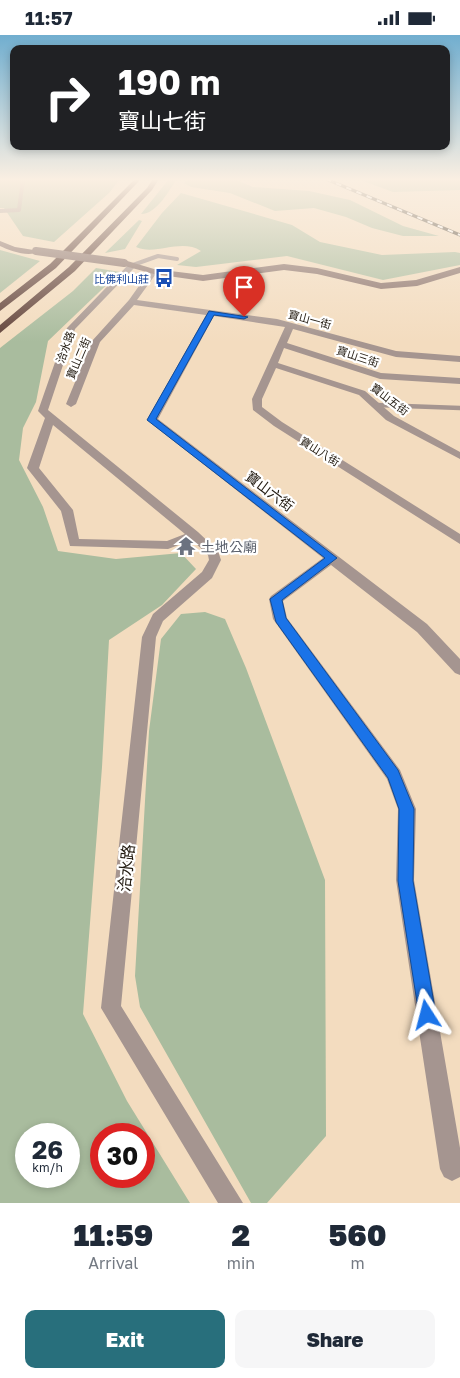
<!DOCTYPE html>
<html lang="en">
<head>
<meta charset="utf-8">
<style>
  body { margin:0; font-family:"Golos Text","Noto Sans TC",sans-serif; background:#f6f6f7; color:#1f2937; height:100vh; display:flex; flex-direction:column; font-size:19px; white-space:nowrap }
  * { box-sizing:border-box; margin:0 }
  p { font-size:16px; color:#747a83 }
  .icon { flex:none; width:28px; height:28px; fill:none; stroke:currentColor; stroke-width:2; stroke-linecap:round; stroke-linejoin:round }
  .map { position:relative; height:1168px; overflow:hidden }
  .sheet { display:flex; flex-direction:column; background:#fff; flex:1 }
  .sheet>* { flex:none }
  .guide { position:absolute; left:10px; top:10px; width:440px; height:105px; border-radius:10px; box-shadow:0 2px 8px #0003; background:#202124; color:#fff; overflow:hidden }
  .speed { position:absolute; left:15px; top:1088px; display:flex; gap:10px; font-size:25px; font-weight:700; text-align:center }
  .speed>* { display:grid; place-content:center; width:65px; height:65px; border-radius:50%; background:#fff; box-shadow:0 2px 8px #0003; line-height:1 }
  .speed small { font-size:12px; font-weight:400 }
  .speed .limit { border:8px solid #d22; background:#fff; color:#111 }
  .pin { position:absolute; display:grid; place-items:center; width:42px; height:42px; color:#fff; margin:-51px -21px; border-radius:50% 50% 50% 0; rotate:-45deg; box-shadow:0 0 5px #0007 }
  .pin .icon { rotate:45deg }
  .me { position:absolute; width:55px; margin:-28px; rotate:351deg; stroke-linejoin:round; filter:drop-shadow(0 0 4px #0008) }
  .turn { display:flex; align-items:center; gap:18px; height:105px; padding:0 25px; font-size:22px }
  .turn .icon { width:65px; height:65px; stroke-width:2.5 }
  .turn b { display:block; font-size:35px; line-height:42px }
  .eta { display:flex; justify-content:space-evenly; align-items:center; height:85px; text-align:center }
  .eta b { font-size:30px; font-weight:800; line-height:35px }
  .button { display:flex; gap:10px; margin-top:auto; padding:10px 25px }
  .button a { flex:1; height:58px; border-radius:10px; background:#286f7c; color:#fff; font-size:20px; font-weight:800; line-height:58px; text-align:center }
  .button a+a { background:#f6f6f7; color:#1f2937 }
  .status { display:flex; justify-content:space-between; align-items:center; height:35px; padding:0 25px; background:#fff; direction:ltr }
  .status svg { height:14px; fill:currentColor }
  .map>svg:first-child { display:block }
  .green { fill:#a9bc9e; fill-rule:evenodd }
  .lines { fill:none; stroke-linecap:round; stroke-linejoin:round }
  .lane-far1 { stroke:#a59590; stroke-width:4 }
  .lane { stroke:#a59590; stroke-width:4.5 }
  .street { fill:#a59590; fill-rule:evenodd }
  .secondary { fill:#88706a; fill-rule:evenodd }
  .highway { fill:#604139; fill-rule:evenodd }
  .rail-casing { stroke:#3b3225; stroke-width:3 }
  .rail { stroke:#fff; stroke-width:2; stroke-dasharray:5.5; stroke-linecap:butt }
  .secondary-bridge { stroke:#88706a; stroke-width:8 }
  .route { fill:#1a73e8; stroke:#114b97 }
  .labels { text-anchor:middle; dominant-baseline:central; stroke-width:4.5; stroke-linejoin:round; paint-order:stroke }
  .far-transit-label { font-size:11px; fill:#164399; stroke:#fff; text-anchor:end }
  .far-street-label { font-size:11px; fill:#21190f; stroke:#fff }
  .street-label { font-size:14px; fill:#21190f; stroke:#fff }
  .worship-label { font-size:14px; fill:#5b616d; stroke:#fff; text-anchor:start }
  .near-street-label { font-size:16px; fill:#21190f; stroke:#fff }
</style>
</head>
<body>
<div class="status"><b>11:57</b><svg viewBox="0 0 49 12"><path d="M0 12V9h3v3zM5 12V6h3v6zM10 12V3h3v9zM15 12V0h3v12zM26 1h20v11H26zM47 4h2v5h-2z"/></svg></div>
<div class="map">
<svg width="460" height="1168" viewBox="0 0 460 1168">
  <rect width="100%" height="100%" fill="#f3dcbf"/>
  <path class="green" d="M0,144H120L109,158L54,207L23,201L4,173H0Z
    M169,144H177C169,155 157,179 141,179Z
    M189,144H234L253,152L309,156L350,165L403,191L439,201H403L372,193L346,182L314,173L275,176L230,158L191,152L184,148Z
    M358,144H460V155L393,157Z
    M181,158L292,190L320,207L382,220L455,217L460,218V230L383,245L287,221L196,232L177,230L201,216C181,203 156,221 136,212L162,178Z
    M139,185L142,186L125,214L105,218Z
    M0,215L40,226L0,258Z
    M96,233L120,237L48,306L36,367L23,393L19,425L43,472L58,516L116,524L181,518L196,534L162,570L109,605L102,732L83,979L127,1066L190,1168H0V313L73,256ZM26,1099H69V1141H26ZM101,1099H144V1141H101Z
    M205,577L225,584L246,633L325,845L326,1101L267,1168H251L140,972L135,941L149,696L161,604L181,579Z"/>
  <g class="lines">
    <path class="lane-far1" d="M0,176L19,175L23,144
      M133,230L158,221L177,224"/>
    <path class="lane" d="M377,370L460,373"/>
    <path class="street" d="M130,228L137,230L75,294L48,375L198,497L218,516L221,525L212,543L163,586L156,602L121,971L243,1168H218L101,973L142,602L153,579L202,537L209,525L208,520L192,505L168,514L70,511L61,476L27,433L45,383L38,376L67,293ZM53,390L185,499L167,506L79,504L73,475L39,433Z
      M151,234L158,236L137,265L277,284L396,316L460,321V327L396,322L293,294L287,308L381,338L460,343V349L380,344L284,313L278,328L365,356L394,381L460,417V424L386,385L359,360L276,333L262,364V372L282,387L460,499V509L274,391L253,375L252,364L285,292L214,281L158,384L427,589L460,624V640L455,638L417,597L331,530L283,566L287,583L400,735L416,774L414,845L460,1113V1142L452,1146L444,1142L440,1134L396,845L398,774L387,744L273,584L269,564L271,561L323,523L147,385L206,280L134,270L100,307L76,369L71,372L66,369L92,306L129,265Z"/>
    <path class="secondary" d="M0,206L15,212L40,216C30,223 10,216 0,211Z
      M124,225L154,234L203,240L284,229L317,233L381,248L416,245L460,232V238L417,251L381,254L317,239L284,235L203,246L154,239L121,230L120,228Z"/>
    <path class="highway" d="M135,144H141L56,233L0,276V268L50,229Z
      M153,144H159L152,155L75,236L0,298V290L69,232L147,153Z"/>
    <g class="rail-casing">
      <path id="rail" d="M326,144L460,200"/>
    </g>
    <use href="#rail" class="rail"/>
    <path class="secondary-bridge" d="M36,216L124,228"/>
  </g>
  <linearGradient id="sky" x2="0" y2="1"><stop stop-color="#71aecf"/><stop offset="0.47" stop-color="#faefe2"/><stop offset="1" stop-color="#faefe2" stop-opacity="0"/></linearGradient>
  <rect width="460" height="307" fill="url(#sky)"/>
  <path class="route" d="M209,276L248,282L244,284L214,280L156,384L337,523L282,565L286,583L398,735L414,774L413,846L436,980L433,986L427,989L421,986L419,980L398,846L399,774L388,743L276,587L270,564L325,523L147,385Z"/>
  <defs>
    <g id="bus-bare" transform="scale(1.5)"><path d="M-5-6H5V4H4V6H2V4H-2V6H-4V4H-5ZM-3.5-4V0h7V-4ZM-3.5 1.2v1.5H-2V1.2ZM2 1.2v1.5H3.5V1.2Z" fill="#1a4fb4" stroke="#fff" stroke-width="2.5" paint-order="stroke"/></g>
    <g id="temple-bare" transform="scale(1.5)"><path d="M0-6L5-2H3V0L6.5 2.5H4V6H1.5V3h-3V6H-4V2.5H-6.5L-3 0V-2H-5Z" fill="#6b7280" stroke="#fff" stroke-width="2.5" paint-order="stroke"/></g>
  </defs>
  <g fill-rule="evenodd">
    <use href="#bus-bare" x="164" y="243"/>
    <use href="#temple-bare" x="186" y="511"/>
  </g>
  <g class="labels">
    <g class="far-transit-label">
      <text x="149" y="243">比佛利山莊</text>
    </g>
    <g class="far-street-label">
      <text transform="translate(310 284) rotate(15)">寶山一街</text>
      <text transform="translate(65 312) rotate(-70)">洽水路</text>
      <text transform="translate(358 321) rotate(18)">寶山三街</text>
      <text transform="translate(78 323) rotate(-67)">寶山二街</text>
      <text transform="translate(390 364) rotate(37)">寶山五街</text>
      <text transform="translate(320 416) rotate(32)">寶山八街</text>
    </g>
    <g class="street-label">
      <text transform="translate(270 456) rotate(37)">寶山六街</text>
    </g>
    <g class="worship-label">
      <text x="201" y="511">土地公廟</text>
    </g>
    <g class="near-street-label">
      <text transform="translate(126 833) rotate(-84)">洽水路</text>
    </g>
  </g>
</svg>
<div class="speed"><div>26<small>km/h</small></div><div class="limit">30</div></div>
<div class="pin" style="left:244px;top:282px;background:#d93025"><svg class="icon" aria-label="arrive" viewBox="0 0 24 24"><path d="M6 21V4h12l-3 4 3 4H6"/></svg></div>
<svg class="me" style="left:427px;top:980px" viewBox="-20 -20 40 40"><path d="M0-17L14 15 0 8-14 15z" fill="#1a73e8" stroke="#fff" stroke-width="4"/></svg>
<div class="guide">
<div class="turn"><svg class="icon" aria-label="right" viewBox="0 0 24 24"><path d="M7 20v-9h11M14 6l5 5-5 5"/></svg><div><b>190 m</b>寶山七街</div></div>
</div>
</div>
<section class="sheet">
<div class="eta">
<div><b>11:59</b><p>Arrival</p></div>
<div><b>2</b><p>min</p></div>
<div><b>560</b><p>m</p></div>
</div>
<div class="button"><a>Exit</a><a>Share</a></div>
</section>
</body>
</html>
